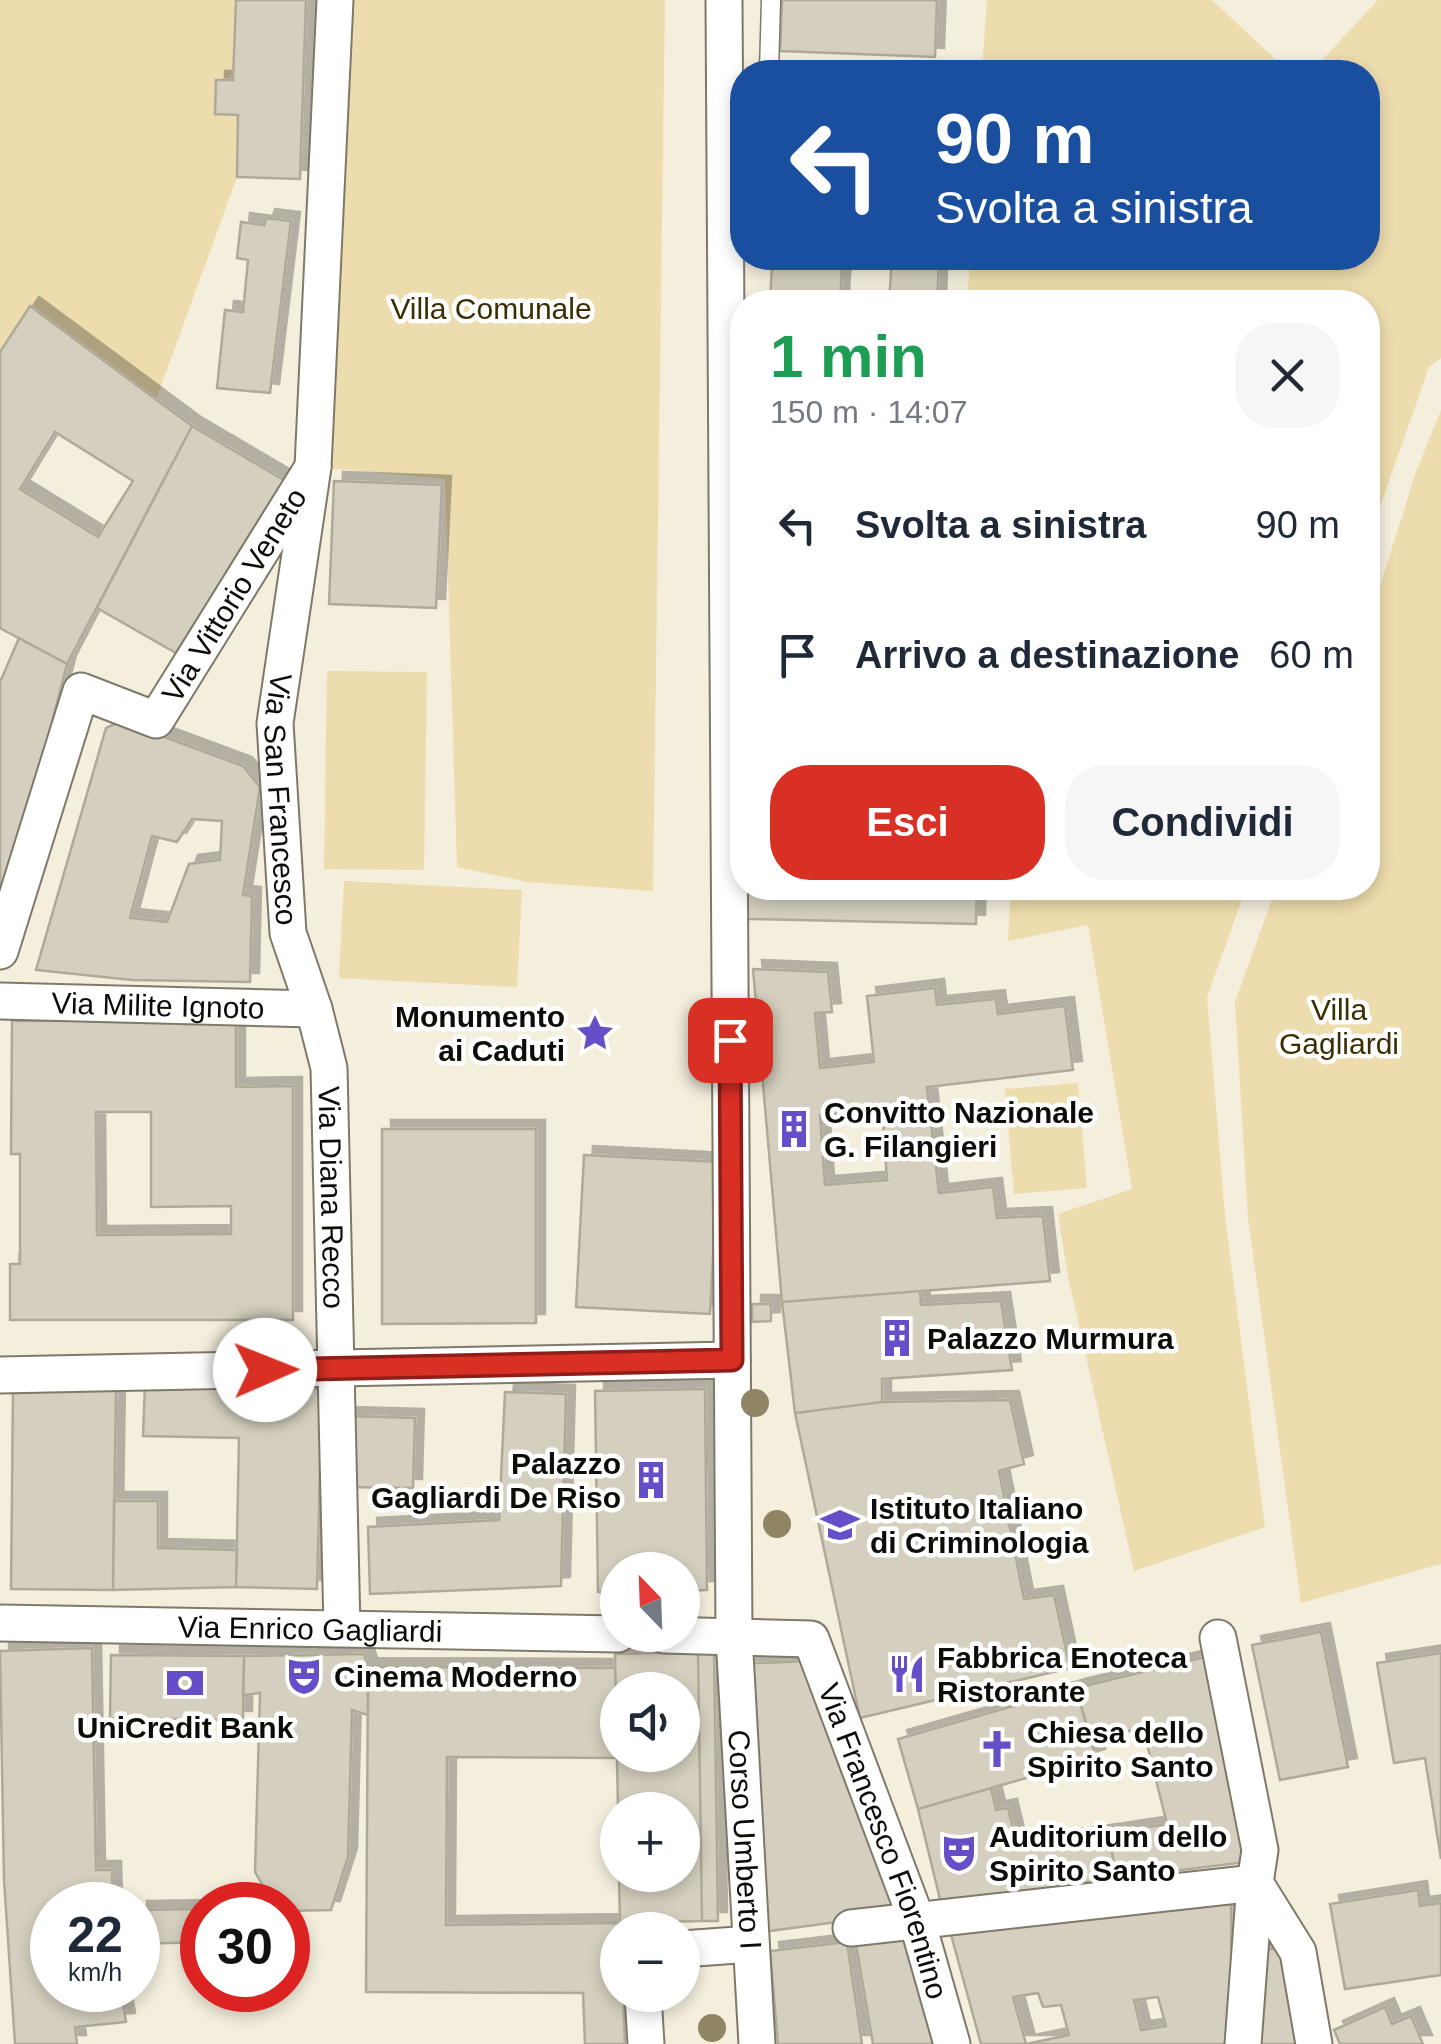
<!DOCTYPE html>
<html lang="it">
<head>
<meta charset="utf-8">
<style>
  body { margin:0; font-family:Arial,sans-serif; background:#f6f6f7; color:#1f2937; height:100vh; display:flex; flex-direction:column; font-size:38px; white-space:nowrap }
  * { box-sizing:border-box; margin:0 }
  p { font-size:32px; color:#747a83 }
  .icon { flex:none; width:55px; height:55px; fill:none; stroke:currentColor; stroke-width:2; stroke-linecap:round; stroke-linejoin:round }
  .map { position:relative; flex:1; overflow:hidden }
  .side { position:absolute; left:730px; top:290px; width:650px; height:610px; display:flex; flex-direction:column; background:#fff; border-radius:40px; box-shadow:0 5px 15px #0003 }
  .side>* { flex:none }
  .guide { position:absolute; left:730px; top:60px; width:650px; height:210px; border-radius:40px; box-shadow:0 5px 15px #0003; background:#1a4fa0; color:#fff; overflow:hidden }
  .needle { width:65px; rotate:337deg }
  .tools { position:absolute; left:600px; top:1552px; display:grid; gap:20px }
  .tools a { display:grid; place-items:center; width:100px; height:100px; border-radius:50%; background:#fff; box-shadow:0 5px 15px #0003; font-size:50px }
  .speed { position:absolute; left:30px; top:1882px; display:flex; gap:20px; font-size:50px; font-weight:700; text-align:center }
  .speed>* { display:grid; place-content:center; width:130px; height:130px; border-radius:50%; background:#fff; box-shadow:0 5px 15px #0003; line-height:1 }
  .speed small { font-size:25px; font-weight:400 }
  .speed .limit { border:15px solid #d22; background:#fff; color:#111 }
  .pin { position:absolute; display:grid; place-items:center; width:85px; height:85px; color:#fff; margin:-42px; border-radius:20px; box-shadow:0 5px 15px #0006 }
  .me { position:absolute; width:110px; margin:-55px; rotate:89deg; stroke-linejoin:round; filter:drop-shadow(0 0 8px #0008) }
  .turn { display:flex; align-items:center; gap:35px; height:210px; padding:0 40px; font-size:45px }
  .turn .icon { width:130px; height:130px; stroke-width:2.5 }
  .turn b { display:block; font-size:70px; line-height:85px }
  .round { display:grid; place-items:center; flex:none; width:105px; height:105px; border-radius:40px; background:#f6f6f7 }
  .overview { display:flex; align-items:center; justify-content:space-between; height:170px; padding:0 40px }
  h1 { font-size:60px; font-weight:600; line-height:75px; color:#1e9e55 }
  .cta { display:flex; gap:20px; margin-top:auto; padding:20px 40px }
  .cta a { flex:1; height:115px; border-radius:40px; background:#d93025; color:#fff; font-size:40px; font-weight:600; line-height:115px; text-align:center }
  .cta a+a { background:#f6f6f7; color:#1f2937 }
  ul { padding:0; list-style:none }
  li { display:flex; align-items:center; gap:30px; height:130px; padding:0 40px }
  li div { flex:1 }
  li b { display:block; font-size:38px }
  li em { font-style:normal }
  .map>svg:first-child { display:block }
  .green { fill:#eddcad }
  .building { fill:#d4cfbe; stroke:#afa999; stroke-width:2.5; fill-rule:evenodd; filter:url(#shadow) }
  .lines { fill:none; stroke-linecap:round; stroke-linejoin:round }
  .lane-casing { stroke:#7f796a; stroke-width:21 }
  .street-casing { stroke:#7f796a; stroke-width:39 }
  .lane { stroke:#fff; stroke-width:18 }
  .street { stroke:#fff; stroke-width:35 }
  .tree { fill:#8f8463 }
  .route-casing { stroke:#8d1f18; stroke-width:25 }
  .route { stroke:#d93025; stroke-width:18 }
  .labels { text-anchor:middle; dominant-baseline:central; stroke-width:9; stroke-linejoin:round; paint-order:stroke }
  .park-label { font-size:30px; fill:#3c2e00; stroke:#fff }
  .street-label { font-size:30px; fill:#0e0c07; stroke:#fff }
  .poi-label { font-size:30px; font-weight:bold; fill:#0e0c07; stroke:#fff; text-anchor:start }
</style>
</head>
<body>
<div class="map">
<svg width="1441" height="2044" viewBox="0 0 1441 2044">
  <defs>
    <filter id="shadow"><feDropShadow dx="9" dy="-9" stdDeviation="0" flood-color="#0004"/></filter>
  </defs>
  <rect width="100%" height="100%" fill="#f4eedd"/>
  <path class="green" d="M0,0H236L233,80L215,113L238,115L237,177L156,400L30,306L0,352Z
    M335,0H665L653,891L528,882L457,867L445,479L313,467Z
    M987,0H1212L1289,72H982Z
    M1378,0H1441V358L1429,367L1368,541V302H967L970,258H1368V72H1311Z
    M1441,410V1564L1301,1603L1248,1218L1235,1002L1276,888H1368V624L1416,472Z
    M327,671L427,672L424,870L324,869Z
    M344,881L522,890L517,987L339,978Z
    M1011,888H1246L1207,997L1225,1216L1265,1527L1134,1571L1068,1276L1058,1214L1132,1189L1088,925L1008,941Z
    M1078,1083L1087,1188L1014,1194L1005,1089Z"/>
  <path class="building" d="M236,0H306L300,179L237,177L238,115L215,114L216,80H233Z
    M782,0H937L935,57L780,51Z
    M266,218L291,221L270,393L217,388L225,310L243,312L248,260L237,258L241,222L264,225Z
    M892,259L939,262L937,302H889Z
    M772,265L842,268L840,302H770Z
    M30,306L192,426L67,664L0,628V352ZM55,432L133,481L98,537L20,489Z
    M192,426L287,482L176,653L97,608Z
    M334,481L442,485L436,608L329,604Z
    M19,638L67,664L0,922V682Z
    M121,721L243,766L260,787L243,895L252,896L250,982L132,980L36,970L106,728ZM192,819L222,821L220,860L189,864L167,922L130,918L152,836L177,842Z
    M748,888H977L976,924L747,919Z
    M753,969L828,972L832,1012L815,1013L820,1068L874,1062L867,996L935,988L937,1005L996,999L998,1014L1065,1006L1073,1070L927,1087L939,1193L993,1187L997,1218L1043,1216L1050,1281L782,1302ZM882,1110L887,1180L825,1185L820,1115Z
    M236,1020V1087L293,1086V1320H10V1264H20V1154H11L12,1021ZM96,1112H151V1207L231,1206V1234L97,1235Z
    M382,1129H536V1323L382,1324Z
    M584,1155L718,1162L710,1314L576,1307Z
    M920,1291L921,1305L1001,1301L1012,1370L882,1379V1402L795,1413L782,1302Z
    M752,1304H771V1321L752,1322Z
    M145,1385L322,1389L317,1589L236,1587L239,1438L143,1436Z
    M13,1389L116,1390L113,1590L11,1589Z
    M705,1389L707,1590L682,1591V1570H618V1592H598L595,1391Z
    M505,1392L566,1394L561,1586L370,1594L368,1527L499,1520Z
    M1010,1400L1024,1464L999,1471L1024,1599L1054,1595L1070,1668L860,1718L795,1413L882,1402Z
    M346,1416L415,1418L413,1488L344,1487Z
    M114,1501H158V1548L237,1550L236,1587L113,1590Z
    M1321,1632L1348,1767L1280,1780L1252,1645Z
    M92,1648L96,1870H112L113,1905H52V1990H121L126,2022L75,2027L77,2044H15L4,1880L0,1651Z
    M714,1651L718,1921H702L698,1652Z
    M698,1652L702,1921L620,1923L619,1875H682V1810H618L615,1654ZM618,1690H682V1755H618Z
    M1441,1653V1859L1425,1758L1394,1763L1377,1663Z
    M364,1654L368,1667V1715L352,1710L348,1857L331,1910L288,1911V1905H274L255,1872L260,1693L243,1695L244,1656Z
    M111,1655L244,1656L243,1720L110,1718Z
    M1209,1656L1246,1862L1116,1878L1109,1833L1167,1824L1143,1728L1090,1739L1076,1688Z
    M806,1661L897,1914L762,1932L738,1664Z
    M368,1667L615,1668L617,1758L447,1757L446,1925L620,1923L618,1995H623L625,2044H585L583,1993L366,1992Z
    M1076,1688L1096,1758L918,1809L898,1739Z
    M991,1788L996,1810L1008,1808L1017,1845L1109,1833L1116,1878L941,1903L918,1809Z
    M1418,1890L1420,1906L1441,1903V1975L1345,1989L1330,1904Z
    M1231,1891L1232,2044H981L950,1931ZM1038,1993L1043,2007L1061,2005L1069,2035L1026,2044L1013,1997ZM1158,1997L1166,2026L1141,2030L1134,2000Z
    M202,1909V1942L138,1944V1910Z
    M908,1934L940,2044H873L855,1939Z
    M847,1942L862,2044H778L770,1951Z
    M1286,1948L1304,2044H1258L1259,1950Z
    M1385,2007L1392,2024L1411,2016L1423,2044H1340L1334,2030Z"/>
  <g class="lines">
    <g class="lane-casing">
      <path id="lane" d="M769,72L771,0"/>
    </g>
    <g class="street-casing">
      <g id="street">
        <path id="s1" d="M724,0L734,1636L757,2044"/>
        <path id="s2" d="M313,467L275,723L288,933L314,1009L329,1068L342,1628"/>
        <path id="s3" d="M0,951L81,691L156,720L313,467L335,0"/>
        <path id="s4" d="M0,1001L314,1009"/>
        <path d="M0,1375L732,1360"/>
        <path id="s5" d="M0,1623L618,1634"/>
        <path id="s6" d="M664,1635L811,1639L917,1921L952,2044"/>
        <path d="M1218,1638L1260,1850L1255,1883L1243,2044"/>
        <path d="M1255,1883L1298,1952L1314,2044"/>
        <path d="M851,1928L1255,1883"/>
        <path d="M682,1949L751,1944"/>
        <path d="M643,1995L646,2044"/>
      </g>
    </g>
    <use href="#lane" class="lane"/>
    <use href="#street" class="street"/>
  </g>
  <g class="tree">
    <circle cx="755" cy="1403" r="14"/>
    <circle cx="777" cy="1524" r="14"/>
    <circle cx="712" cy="2028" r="14"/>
  </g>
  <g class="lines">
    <g class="route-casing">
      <path id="route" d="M265,1370L732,1360L730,1040"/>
    </g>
    <use href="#route" class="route"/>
  </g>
  <defs>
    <g id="sight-bare" transform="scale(3)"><path d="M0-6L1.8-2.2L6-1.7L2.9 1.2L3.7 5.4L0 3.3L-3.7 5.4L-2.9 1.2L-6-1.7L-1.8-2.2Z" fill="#654ec7" stroke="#fff" stroke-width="2.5" paint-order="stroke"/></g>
    <g id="building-bare" transform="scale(3)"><path d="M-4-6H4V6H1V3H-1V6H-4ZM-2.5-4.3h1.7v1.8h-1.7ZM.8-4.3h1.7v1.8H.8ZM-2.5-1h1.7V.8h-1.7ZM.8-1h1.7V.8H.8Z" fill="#654ec7" stroke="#fff" stroke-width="2.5" paint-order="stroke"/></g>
    <g id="university-bare" transform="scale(3)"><path d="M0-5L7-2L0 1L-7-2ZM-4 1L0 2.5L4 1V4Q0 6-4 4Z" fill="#654ec7" stroke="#fff" stroke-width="2.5" paint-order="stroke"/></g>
    <g id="restaurant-bare" transform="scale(3)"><path d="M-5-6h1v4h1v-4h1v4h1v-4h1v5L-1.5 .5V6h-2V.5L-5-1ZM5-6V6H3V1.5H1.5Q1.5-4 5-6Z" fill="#654ec7" stroke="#fff" stroke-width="2.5" paint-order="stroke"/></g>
    <g id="theatre-bare" transform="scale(3)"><path d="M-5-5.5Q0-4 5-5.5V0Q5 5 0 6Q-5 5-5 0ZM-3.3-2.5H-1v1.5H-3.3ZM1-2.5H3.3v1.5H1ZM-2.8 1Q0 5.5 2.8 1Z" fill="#654ec7" stroke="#fff" stroke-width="2.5" paint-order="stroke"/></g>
    <g id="bank-bare" transform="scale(3)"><path d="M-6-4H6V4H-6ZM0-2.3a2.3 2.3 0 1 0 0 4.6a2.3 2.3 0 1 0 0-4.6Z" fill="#654ec7" stroke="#fff" stroke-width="2.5" paint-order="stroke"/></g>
    <g id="church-bare" transform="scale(3)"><path d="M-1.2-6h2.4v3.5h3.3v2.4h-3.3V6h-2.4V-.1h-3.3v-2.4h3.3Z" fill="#654ec7" stroke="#fff" stroke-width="2.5" paint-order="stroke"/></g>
  </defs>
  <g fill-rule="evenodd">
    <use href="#sight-bare" x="595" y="1033"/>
    <use href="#building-bare" x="794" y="1129"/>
    <use href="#building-bare" x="897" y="1338"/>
    <use href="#building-bare" x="651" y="1480"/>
    <use href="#university-bare" x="840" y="1525"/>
    <use href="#restaurant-bare" x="907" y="1674"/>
    <use href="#theatre-bare" x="304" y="1676"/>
    <use href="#bank-bare" x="185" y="1683"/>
    <use href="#church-bare" x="997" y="1749"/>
    <use href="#theatre-bare" x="959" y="1853"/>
  </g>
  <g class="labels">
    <g class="park-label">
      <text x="491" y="308">Villa Comunale</text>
      <text x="1339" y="1009">Villa<tspan x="1339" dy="34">Gagliardi</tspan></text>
    </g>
    <g class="street-label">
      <text stroke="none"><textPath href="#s3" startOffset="500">Via Vittorio Veneto</textPath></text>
      <text stroke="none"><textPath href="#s2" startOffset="335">Via San Francesco</textPath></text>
      <text stroke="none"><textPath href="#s4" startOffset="158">Via Milite Ignoto</textPath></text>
      <text stroke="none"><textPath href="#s2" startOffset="740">Via Diana Recco</textPath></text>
      <text stroke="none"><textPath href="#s5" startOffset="310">Via Enrico Gagliardi</textPath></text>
      <text stroke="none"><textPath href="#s1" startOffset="1840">Corso Umberto I</textPath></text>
      <text stroke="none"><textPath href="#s6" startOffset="362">Via Francesco Fiorentino</textPath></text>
    </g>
    <g class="poi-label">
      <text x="565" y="1016" text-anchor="end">Monumento<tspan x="565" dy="34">ai Caduti</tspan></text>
      <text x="824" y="1112">Convitto Nazionale<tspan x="824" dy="34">G. Filangieri</tspan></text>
      <text x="927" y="1338">Palazzo Murmura</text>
      <text x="621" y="1463" text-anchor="end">Palazzo<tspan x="621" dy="34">Gagliardi De Riso</tspan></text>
      <text x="870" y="1508">Istituto Italiano<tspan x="870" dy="34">di Criminologia</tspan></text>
      <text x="937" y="1657">Fabbrica Enoteca<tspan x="937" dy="34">Ristorante</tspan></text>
      <text x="334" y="1676">Cinema Moderno</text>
      <text x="185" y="1727" text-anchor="middle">UniCredit Bank</text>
      <text x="1027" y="1732">Chiesa dello<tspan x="1027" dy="34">Spirito Santo</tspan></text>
      <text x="989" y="1836">Auditorium dello<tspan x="989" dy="34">Spirito Santo</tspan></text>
    </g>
  </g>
</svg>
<div class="tools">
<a><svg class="needle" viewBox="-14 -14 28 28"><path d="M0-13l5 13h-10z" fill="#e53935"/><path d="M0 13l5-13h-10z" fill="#747a83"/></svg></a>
<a><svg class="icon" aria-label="sound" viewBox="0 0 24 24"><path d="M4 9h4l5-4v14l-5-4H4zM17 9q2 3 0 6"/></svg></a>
<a>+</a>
<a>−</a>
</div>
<div class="speed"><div>22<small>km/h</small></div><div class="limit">30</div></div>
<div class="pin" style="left:730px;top:1040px;background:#d93025"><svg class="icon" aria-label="arrive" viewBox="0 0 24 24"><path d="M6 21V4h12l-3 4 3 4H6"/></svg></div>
<svg class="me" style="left:265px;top:1370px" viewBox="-20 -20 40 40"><circle r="19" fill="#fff"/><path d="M0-13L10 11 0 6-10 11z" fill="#d93025"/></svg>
<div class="guide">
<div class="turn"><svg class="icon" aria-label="left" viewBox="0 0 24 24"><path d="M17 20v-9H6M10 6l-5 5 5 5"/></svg><div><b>90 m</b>Svolta a sinistra</div></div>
</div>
<section class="side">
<div class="overview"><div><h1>1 min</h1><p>150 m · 14:07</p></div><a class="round"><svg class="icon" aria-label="close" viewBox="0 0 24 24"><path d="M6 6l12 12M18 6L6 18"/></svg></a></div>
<ul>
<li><svg class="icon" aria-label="left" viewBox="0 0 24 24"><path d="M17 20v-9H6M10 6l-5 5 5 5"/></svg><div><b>Svolta a sinistra</b></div><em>90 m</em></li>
<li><svg class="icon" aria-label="arrive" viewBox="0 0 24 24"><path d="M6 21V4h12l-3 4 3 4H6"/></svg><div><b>Arrivo a destinazione</b></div><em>60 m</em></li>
</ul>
<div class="cta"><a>Esci</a><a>Condividi</a></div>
</section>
</div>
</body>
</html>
